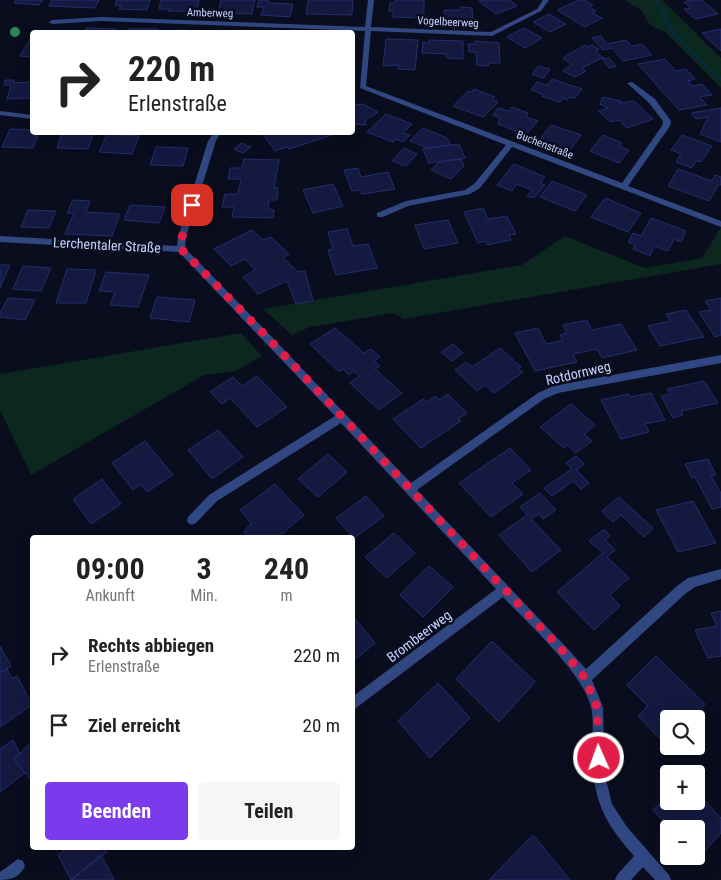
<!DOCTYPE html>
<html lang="de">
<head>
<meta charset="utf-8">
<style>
  body { margin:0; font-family:"Roboto Condensed",sans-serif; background:#f6f6f6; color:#222; height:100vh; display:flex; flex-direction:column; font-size:19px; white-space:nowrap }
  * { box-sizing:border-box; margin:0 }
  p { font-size:16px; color:#767676 }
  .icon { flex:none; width:28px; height:28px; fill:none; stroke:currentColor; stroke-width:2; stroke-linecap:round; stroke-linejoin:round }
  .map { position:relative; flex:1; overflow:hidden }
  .drawer { position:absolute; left:30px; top:535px; width:325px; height:315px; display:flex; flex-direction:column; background:#fff; border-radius:5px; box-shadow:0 5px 20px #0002 }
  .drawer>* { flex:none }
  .hud { position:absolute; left:30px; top:30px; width:325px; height:105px; border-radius:5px; box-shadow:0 5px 20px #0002; background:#fff; color:#222; overflow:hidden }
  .buttons { position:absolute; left:660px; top:710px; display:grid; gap:10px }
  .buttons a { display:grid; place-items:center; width:45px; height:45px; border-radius:5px; background:#fff; box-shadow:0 5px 20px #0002; font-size:25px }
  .pin { position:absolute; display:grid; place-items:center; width:42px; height:42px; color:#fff; margin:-21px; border-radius:10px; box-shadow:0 2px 8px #0006 }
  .me { position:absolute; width:55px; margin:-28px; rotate:358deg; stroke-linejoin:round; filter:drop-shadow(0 0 4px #0008) }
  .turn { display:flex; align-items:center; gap:18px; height:105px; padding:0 15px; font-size:22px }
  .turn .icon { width:65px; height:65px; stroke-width:2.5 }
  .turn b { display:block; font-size:35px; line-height:42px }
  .eta { display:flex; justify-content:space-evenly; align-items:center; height:85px; text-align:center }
  .eta b { font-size:30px; font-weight:700; line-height:35px }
  .button { display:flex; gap:10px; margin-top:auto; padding:10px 15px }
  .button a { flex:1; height:58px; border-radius:5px; background:#7c3aed; color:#fff; font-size:20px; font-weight:700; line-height:58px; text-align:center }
  .button a+a { background:#f6f6f6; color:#222 }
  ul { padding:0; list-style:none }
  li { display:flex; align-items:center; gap:15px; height:70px; padding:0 15px }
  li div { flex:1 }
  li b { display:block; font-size:19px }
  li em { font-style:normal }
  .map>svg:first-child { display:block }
  .green { fill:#0c271d }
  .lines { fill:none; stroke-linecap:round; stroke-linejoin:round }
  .stream { fill:#042a3b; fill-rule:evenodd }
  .building { fill:#141940; stroke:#242d6e }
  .minor { fill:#304781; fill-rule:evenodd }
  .tree { fill:#2b865a }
  .route { stroke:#e11d48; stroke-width:9; stroke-dasharray:0 16.2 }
  .labels { text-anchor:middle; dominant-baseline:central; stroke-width:5; stroke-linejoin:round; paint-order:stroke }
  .far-street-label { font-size:11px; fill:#c5d2ff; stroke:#090d1d }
  .street-label { font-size:14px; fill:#c5d2ff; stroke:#090d1d }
</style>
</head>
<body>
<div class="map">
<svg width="721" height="880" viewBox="0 0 721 880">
  <rect width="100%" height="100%" fill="#090d1d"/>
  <path class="green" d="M625,0H662L721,58V88L666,33L650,25L642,11Z
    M721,227V264L404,319L393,313L310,327L292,335L263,309L522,265L565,236L645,268L702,258Z
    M241,333L262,356L236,371L204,375L31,475L0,410V374Z"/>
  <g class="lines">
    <path class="stream" d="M652,0H656C665,10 668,23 676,33C689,50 706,63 721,78V81L693,56L674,36L666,25L659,8Z"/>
  </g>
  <path class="building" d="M16,0H43L39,5L14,3Z
    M52,0H99L95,8L49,6Z
    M117,0H150L147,10L119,9L121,6L115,5Z
    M161,0H199L197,11H168L169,9H159Z
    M221,0H255L252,14L218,13Z
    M259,0H268V3L293,4L290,17L261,15L264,7H257Z
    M308,0H353L352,15L306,14Z
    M395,0H424V18L393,17V11H389L390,3H395Z
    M483,0H509L517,6L496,14L479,1Z
    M579,0H584L593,5L589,7L596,11L592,13L602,18L585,27L557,10Z
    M691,0H702L718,14L695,19L684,9L691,8L684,2Z
    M461,7L472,8L473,23L445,22L444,10H461Z
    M549,14L566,24L550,32L533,22Z
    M86,28L116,29L115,32H85Z
    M524,28L542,38L525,48L507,37Z
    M128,29H158V32H127Z
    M721,29V51L702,33Z
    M175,30L202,31V32H174Z
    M601,36L607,44L626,40L632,46L642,44L652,55L623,61L612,48L603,50L592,38Z
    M31,38L32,57L20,56Z
    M386,39L418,40L415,70L398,69L399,65L383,66Z
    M429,40L463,41V59L447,58V54L422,53L423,42L429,43Z
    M475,41L499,43L500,63H489L488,66L477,65L476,52H469L468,44H475Z
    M585,45L589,47L592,45L599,49L596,52L605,59L609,58L616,66L609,68L602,58L582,68L586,71L575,77L563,71L572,64L563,58Z
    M665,59L676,71L686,69L695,79L688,81L693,86L702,84L712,95L700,97L707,105L679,110L638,64Z
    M538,66L550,69L544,78L532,74Z
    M552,79L582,89L575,98L570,97L567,100L563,98L560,102L542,96L543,94L531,90L537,82L547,85Z
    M5,80H14L13,83L32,82L30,98L7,99L11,85H4Z
    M474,89L495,97L492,99L498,102L483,117L453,106L468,91L472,92Z
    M603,97L621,101L619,103L634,101L653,119L626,128L620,120L611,122L598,111L608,108L600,104Z
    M363,104L378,112L365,121L366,125L352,124V105Z
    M512,107L528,113L526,117L538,121L526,135L498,124L500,118L493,115L498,108L508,111Z
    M721,108V142L700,134L708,117L696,119L691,113Z
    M386,114L412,124L403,133L410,135L403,142L396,139L393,142L367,132Z
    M551,125L581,135L570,150L540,139Z
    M423,128L447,138L451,145L427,148L410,141Z
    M10,129L32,130V132H39L33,148L2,147Z
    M341,132L289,149L287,147L275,151L262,133Z
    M62,133L93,134L88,149L57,148Z
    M107,134L139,136L132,154L99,152Z
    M603,135L622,143L619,146L629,150L619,163L590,151Z
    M682,135L712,146L701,162L696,161L692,168L676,162L681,154L671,150Z
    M242,143L251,147L243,153L234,149Z
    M459,144L465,158L429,163L423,149Z
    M156,147L188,148L183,166L150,165Z
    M404,148L417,154L406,166L392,161Z
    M244,159L279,160L274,188H278L277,200H269L268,209L274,210L273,218L232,217L234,207H222L225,194H238L241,179H228L230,168H242Z
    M461,159L464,166L451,179L431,170L439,162Z
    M514,164L545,177L540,183L545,185L534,198L527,196L532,190L517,184L512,191L497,185Z
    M358,168L361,177L388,172L395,189L362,194L360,190L352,191L344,170Z
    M678,169L712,181L715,175L721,177V185L719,184L709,201L668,186Z
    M552,181L587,195L575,211L540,197Z
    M333,184L343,206L313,213L303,190Z
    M605,198L641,213L628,232L591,217Z
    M73,200L90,201L86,212L120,214L112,236L65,234L74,213H67Z
    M130,205L165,207L159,223L124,220Z
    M483,208L488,219L507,216L516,234L509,235L511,240L487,245L486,241L478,243L464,212Z
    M28,210L56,211L49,228L21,227Z
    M651,218L686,231L681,242L674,239L668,251L654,246L650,256L633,249L635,245L628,242L633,233L641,236Z
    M448,220L458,243L424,249L415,225Z
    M347,229L353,246L368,244L377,268L336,275L328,250L333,249L328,232Z
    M252,230L263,240L271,237L289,254L283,258L298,272L305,271L313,301L296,304L287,281L258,294L243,277L255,270L245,259L231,266L214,249Z
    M0,265H10L0,288Z
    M23,266L51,268L41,291L13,289Z
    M67,269L96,270L86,303H56Z
    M106,272L149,275L138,307L110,305L115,292L99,291Z
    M157,297L195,300L189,322L150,318Z
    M8,298L35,300L25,320L0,317V313Z
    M721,298V335L715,337L699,312L711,310L705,301Z
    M686,310L704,337L660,346L648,326L670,321L666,314Z
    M587,320L592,330L621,324L637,350L602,358L597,349L573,354L577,362L535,371L515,333L538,328L546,344L563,340L560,335L567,333L563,325Z
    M335,328L364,353L371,349L380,357L374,361L380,366L375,369L402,393L379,410L350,383L359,376L354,371L349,375L343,369L339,372L310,344Z
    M453,344L463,353L452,361L441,352Z
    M500,348L521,367L518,369L523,372L494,393L485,385L477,391L455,370L466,362L472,367Z
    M257,376L287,407L257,427L230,398L222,404L210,392L233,377L242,386Z
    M704,381L718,403L681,411L683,415L673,418L661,396L670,394L667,389Z
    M651,393L665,420L645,424L649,432L621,439L601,400L628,394L630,397Z
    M448,394L467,413L458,419L461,421L421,448L393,419L423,399L426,402L435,396L439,400Z
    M571,404L595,425L584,434L592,441L576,453L568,445L564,448L540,427Z
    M218,430L243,457L212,479L188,450Z
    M145,441L173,475L147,492L141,484L133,490L112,463Z
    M510,448L531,470L512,483L523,494L491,517L459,483Z
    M328,454L347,472L318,497L298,479Z
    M576,456L584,464L576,470L589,483L581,489L573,481L552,496L544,488L572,469L566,463Z
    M708,459L716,475L711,476L721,493V507L712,509L695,477L692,478L685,464Z
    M102,479L121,504L91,524L73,499Z
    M275,484L304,515L277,538H248L244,532L251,523L240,510Z
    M540,493L556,510L543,519L539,514L531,519L561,550L532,572L499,535L527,515L520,507Z
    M366,496L384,516L354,538L336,518Z
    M619,497L653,528L644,537L621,515L613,522L602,511Z
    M693,501L716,543L678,552L656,510Z
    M604,529L610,536L605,540L615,550L607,557L629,578L610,595L620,606L594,630L557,592L603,553L589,541Z
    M394,533L415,553L387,578L365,557Z
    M429,566L453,587L423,617L400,595Z
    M721,611V656L708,658L695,630L717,626L711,613Z
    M352,615L375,643L352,662Z
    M492,641L535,682L499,722L456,679Z
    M0,646L11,666L0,673Z
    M656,656L705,704L691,719H669V742L666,745L638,716L648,706L627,685Z
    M7,669L12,679L17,676L32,705L0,727V673Z
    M438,683L470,718L430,758L398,721Z
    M13,740L20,754L14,759L25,773L0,792V749Z
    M32,741V782L14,759Z
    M696,792L721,818V833L698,859L695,856L696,829H670L653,810L669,793V801H696Z
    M533,835L570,880H489Z
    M67,848H104L107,852L71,880L58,855Z
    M101,855L114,880H71Z"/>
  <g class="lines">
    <path class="minor" d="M368,0H374L371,27L491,32L537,9L543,0H549L541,11L492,36L371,31L366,86L622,183L662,126L663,121L649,103L627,83L632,82L655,99L671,121L670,126L628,186L721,221V227L512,147L480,188L470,194L408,206L383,217H377V213L406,201L465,190L474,184L506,145L360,88L365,31L101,21L52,24L49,22L52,20L101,17L365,27Z
      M0,111L32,115V119L0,115Z
      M214,132H221L216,141L186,237L185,248L269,334L411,483L538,393L553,386L721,355V363L558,393L544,399L417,490L566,647L586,669L677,586L688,578L721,569V579L695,587L685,594L592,680L603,707L605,775L612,804L627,827L669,875L671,880H655L643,867L631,880H615L617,875L634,856C602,819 593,800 592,749C592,736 594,720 591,707C584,674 527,622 503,597L352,711V697L496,589L341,423L217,501L196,523L192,525L188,523L187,520L188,517L209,495L335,416L179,252L0,242V236L177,246L178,237L208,141Z
      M18,859L23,861L25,866C20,877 11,880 0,880V872Z"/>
  </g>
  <circle class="tree" cx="15" cy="32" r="5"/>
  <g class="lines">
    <path class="route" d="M192,205L182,237L181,249L266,336L562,650L585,678L597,707L599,758"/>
  </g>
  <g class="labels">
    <g class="far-street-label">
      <text transform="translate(210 13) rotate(2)">Amberweg</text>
      <text transform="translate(448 22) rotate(3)">Vogelbeerweg</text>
      <text transform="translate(545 145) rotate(21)">Buchenstraße</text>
    </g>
    <g class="street-label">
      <text transform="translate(107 245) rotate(3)">Lerchentaler Straße</text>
      <text transform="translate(578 373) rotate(-13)">Rotdornweg</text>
      <text transform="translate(419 636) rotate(-37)">Brombeerweg</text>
    </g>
  </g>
</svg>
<div class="buttons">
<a><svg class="icon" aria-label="search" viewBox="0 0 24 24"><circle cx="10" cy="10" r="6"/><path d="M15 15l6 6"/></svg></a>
<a>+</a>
<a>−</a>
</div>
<div class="pin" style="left:192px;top:205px;background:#d93025"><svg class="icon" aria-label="arrive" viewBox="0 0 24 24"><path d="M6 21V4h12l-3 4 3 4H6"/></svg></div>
<svg class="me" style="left:599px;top:758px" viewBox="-20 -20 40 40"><circle r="17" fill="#e11d48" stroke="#fff" stroke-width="3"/><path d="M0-11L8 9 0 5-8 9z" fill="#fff"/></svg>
<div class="hud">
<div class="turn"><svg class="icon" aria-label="right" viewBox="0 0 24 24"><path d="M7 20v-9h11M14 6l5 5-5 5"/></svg><div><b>220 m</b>Erlenstraße</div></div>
</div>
<section class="drawer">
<div class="eta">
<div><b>09:00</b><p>Ankunft</p></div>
<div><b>3</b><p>Min.</p></div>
<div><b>240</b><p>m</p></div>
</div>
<ul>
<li><svg class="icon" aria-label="right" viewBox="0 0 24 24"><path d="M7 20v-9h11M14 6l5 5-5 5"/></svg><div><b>Rechts abbiegen</b><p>Erlenstraße</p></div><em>220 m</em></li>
<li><svg class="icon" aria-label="arrive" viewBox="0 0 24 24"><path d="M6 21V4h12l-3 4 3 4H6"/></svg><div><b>Ziel erreicht</b></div><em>20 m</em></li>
</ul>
<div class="button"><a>Beenden</a><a>Teilen</a></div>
</section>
</div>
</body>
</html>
